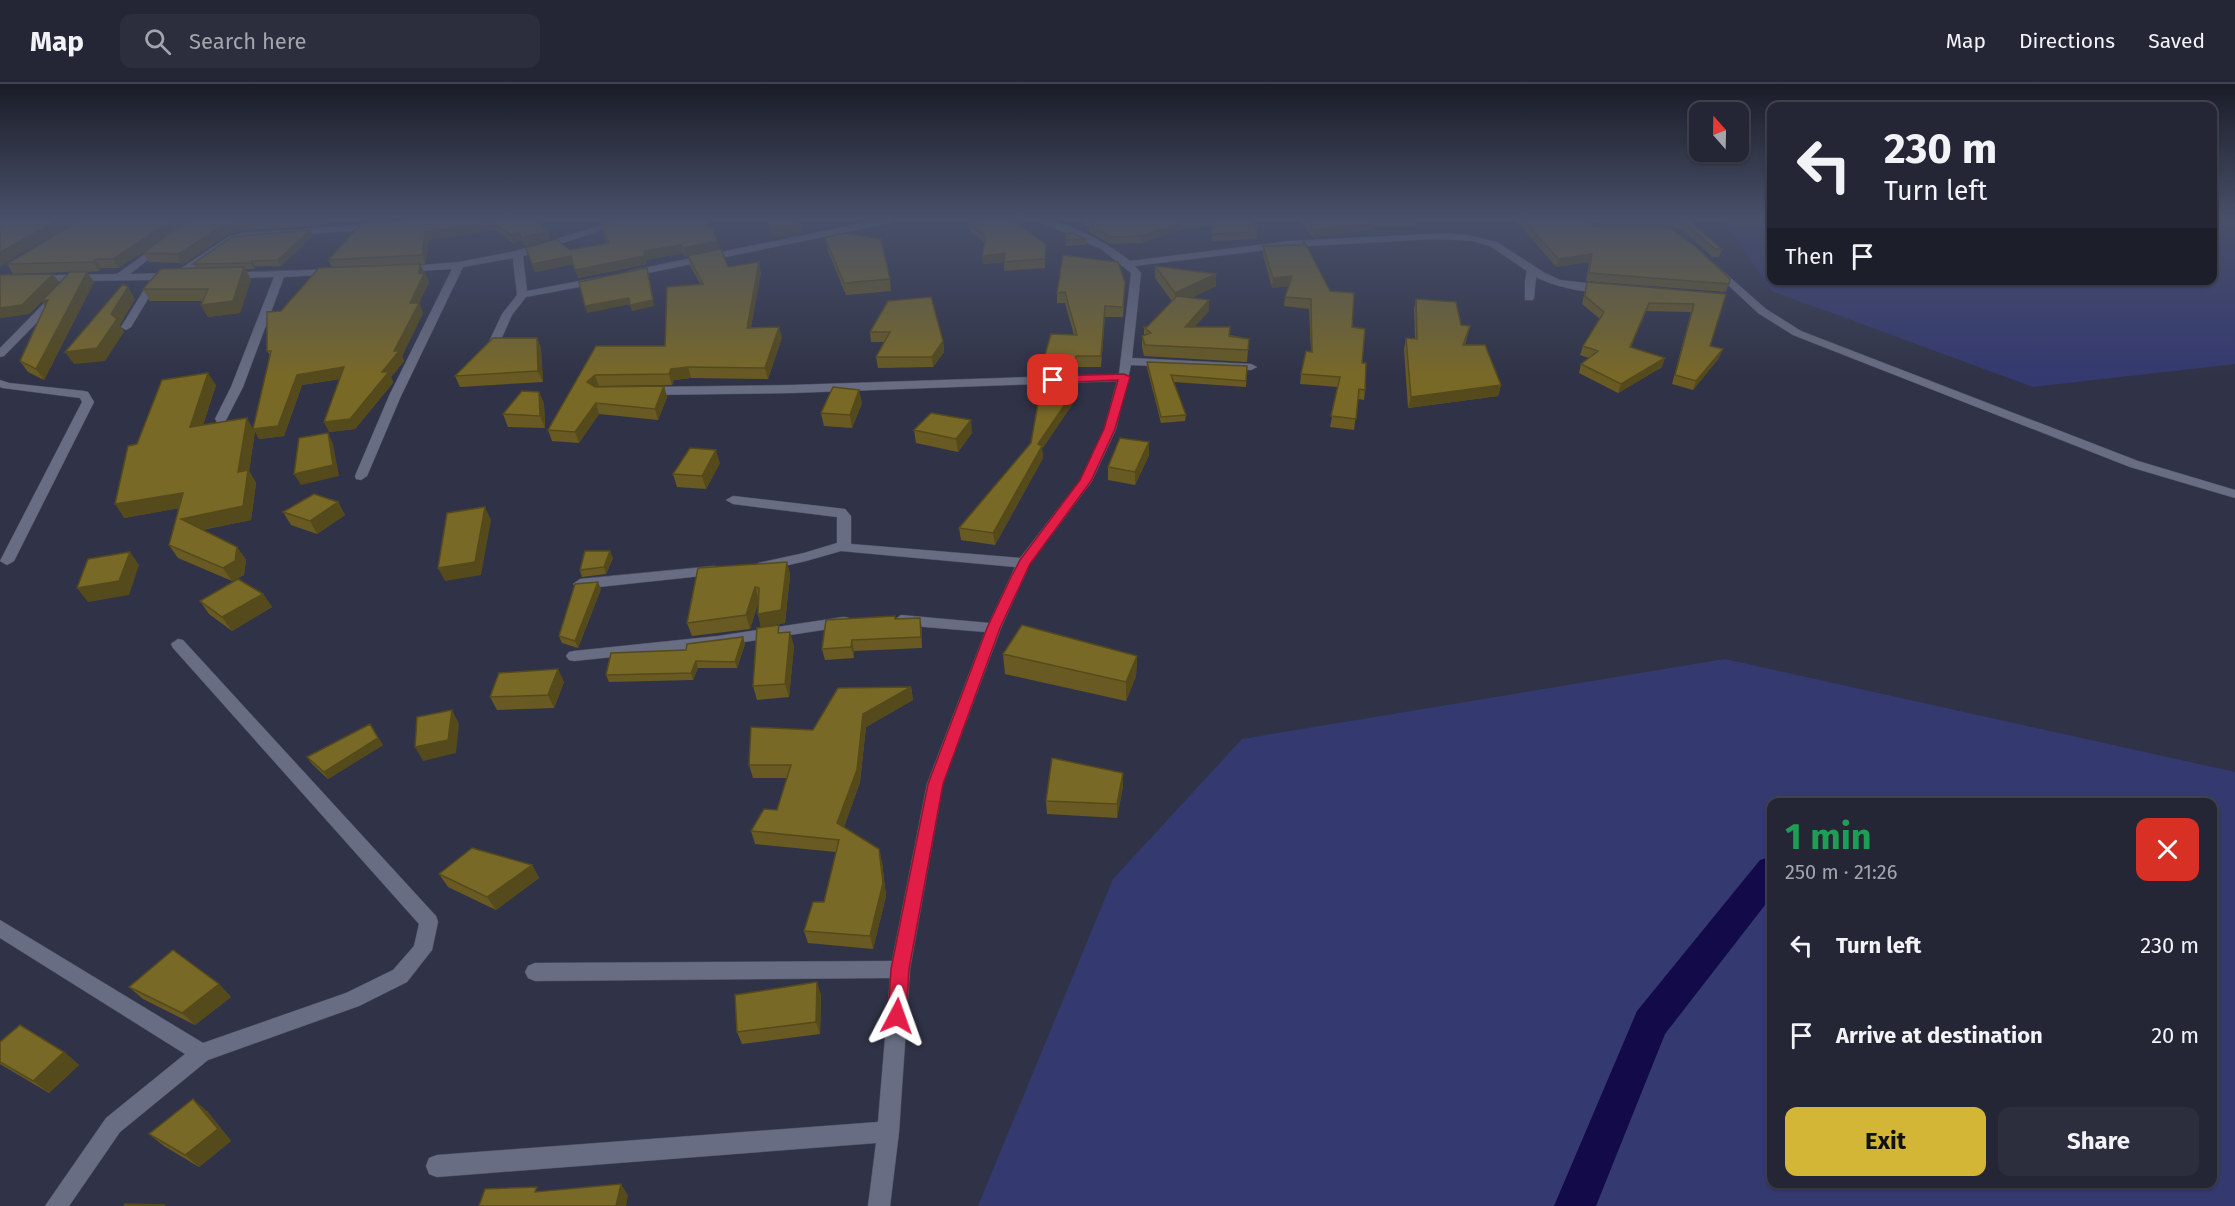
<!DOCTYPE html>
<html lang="en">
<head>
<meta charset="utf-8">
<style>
  body { margin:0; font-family:"Fira Sans",sans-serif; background:#2c2e3d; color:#f1f3f6; height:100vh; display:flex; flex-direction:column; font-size:22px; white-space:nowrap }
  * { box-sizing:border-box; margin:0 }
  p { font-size:20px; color:#a3a5ad }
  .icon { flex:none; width:33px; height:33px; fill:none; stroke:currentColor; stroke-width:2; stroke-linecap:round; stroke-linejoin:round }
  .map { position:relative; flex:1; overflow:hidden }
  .panel { position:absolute; left:1767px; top:714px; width:450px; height:390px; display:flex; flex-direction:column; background:#242635; border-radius:12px; box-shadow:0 2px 4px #0004,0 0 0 2px #414350 }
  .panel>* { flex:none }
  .hud { position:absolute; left:1767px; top:18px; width:450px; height:183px; border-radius:12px; box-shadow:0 2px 4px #0004,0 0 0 2px #414350; background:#242635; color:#f1f3f6; overflow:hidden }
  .needle { width:39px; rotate:340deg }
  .fabs { position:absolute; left:1689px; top:18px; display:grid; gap:12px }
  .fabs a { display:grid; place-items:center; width:60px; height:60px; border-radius:12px; background:#242635; box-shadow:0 2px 4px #0004,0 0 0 2px #414350; font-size:30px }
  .pin { position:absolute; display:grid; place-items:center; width:51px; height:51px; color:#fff; margin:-26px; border-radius:12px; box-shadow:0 3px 9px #0006 }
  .me { position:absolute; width:66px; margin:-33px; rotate:4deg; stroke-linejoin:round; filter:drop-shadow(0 0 4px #0008) }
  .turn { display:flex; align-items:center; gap:21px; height:126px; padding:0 18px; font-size:27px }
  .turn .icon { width:78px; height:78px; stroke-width:2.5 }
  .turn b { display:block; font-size:42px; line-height:51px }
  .then { display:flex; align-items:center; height:57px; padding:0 18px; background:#0003; gap:12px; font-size:22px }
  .round { display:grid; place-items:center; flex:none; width:63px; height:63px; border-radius:12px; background:#2c2e3d }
  .overview { display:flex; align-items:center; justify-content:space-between; height:102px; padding:0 18px }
  h1 { font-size:36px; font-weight:700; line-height:45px; color:#1e9e55 }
  .cta { display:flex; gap:12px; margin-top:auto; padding:12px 18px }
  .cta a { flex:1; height:69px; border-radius:12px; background:#d3b635; color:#111; font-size:24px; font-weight:700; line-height:69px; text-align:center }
  .cta a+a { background:#2c2e3d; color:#f1f3f6 }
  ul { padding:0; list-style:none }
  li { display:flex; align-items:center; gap:18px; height:90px; padding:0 18px }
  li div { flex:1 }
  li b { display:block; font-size:22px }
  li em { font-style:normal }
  header { display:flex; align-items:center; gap:36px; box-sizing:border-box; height:84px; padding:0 30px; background:#242635; border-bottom:2px solid #414350 }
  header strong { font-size:28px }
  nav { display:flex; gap:33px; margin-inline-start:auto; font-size:21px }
  .search { width:420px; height:54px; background:#2c2e3d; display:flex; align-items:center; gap:15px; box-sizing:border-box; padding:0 21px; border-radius:12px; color:#a3a5ad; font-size:22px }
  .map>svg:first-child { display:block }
  .green { fill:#34396f; fill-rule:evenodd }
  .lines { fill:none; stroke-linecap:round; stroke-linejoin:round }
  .canal { fill:#120a49; fill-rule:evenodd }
  .minor-casing { stroke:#4d5061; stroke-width:1 }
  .minor { fill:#696d83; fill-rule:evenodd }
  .wall { fill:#685a22 }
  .shaded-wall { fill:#554a1b }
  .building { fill:#796927; stroke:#554a1b; stroke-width:1.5 }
  .route { fill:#e11d48; stroke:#92132f; stroke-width:1.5 }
</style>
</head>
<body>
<header>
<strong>Map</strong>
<div class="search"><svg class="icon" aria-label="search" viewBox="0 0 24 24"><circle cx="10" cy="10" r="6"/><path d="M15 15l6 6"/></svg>Search here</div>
<nav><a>Map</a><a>Directions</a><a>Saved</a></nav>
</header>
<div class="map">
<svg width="2235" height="1122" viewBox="0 0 2235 1122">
  <rect width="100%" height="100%" fill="#303347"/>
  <path class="green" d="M1722,136H1771L1772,196H2212L2213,136H2235V280L2033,303L1772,207Z
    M1725,575L2235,688V1122H978L1113,795L1242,655ZM1772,718H2212V1100H1772Z"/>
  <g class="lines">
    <path class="canal" d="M1772,772V812L1665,950L1596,1122H1554L1637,927L1760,776Z"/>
    <g class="minor-casing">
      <path id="minor" d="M619,136H633L523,172L527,207L600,193L605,196L600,199L526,213L512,231L499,260L495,261L489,258L502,230L517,211L513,174L463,183L401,312L367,392L361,396L356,395L355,392L389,312L452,185L402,188L397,185L398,183L459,178L516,167Z
        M877,136H895L890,139L629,193L624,190L629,187Z
        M1036,136C1065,135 1108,159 1130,177L1290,157L1448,149L1472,152L1497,158L1545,189L1560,196L1604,201L1609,204C1596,214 1550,201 1536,193L1534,214L1533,216H1525V197L1527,187L1490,162L1472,157L1436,155L1290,163L1135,182L1141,189L1132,274L1251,280L1257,283L1251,286L1131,281L1116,345L1092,397L1030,480L1001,544L943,700L910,885L899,1048L890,1122H868L876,1059L437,1093L429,1090L426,1082L429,1074L437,1071L878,1038L890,894L535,897L528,894L525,888L528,882L535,879L892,877L927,700L985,548L901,541L894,536L901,531L989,539L1015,483L841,467L806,477L763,487L756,482L758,479L804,469L837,459V433L733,420L726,416L733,412L845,425L851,432V460L1020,474L1080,396L1104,345L1117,297L792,309L647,311L641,307L647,303L792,301L1119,290L1131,189L1101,165Z
        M376,140L379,141V145L242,155L234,157L180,194L160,195L131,243L126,246L121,243L150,196L0,198V192L117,190L160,159L163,160V164L130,190L174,189L228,153L241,149Z
        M1716,181L1766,225L1801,247L2138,377L2235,406V414L2130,383L1793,251L1758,229L1712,186V182Z
        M336,185L340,186V190L284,193L243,303L225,338H217L215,335L231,303L274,193L228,194L224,193V189Z
        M58,208L62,209V213L4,272L0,273V264L54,209Z
        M0,296L9,299L84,307L88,308L94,318L14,477L7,481L0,477L82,318L80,314L3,304L0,303Z
        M715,482L720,484L722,487L720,490L580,505L573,500L580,495Z
        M844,533L849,534L851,538L849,542L718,562L574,577L569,576L566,572L569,568L574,567L718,552Z
        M178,555L183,556L436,832L438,838L432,866L407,898L359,922L208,976L120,1048L69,1122H45L106,1034L185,970L0,854V836L203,959L346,909L393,886L414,862L419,840L173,564L171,560Z"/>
    </g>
    <use href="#minor" class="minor"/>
  </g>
  <path class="wall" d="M0,136H329L324,141L240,147L227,151L182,181L181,179L149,178L143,169L158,158L119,184H101L99,187L87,188L94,198L44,296L28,288L20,277L45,223L42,217L29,230L0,234V191L59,199L70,188L13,190L7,180L71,141L17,171L0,183Z
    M373,136H391L374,137Z
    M416,136H538H534L547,147L550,155L525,162L522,156L513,159L496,146L429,156L425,180H420L429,198L419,219L423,229L402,272L404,277L391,293L393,298L392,300L355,345L329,348L340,295L302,301L284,352L259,355L255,347L249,387L256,399L251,436L202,446L237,463L246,476L244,491L232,497L178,474L169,461L179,424L124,434L137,360L216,301L203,341L253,345L270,271L267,267L281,227L332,183L328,176Z
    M766,136H799L802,148L774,153Z
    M966,136H1012L1046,160L1045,184L1004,187V178L983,180L985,159L970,147L969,138H970Z
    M1077,136H1169L1171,137L1254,136L1257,148V155L1211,157L1214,140L1181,146L1142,159L1110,160L1089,148V142Z
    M1298,136H1416L1415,142L1371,143V146L1313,153Z
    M1516,136H1583L1586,138L1730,195L1726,208L1586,197L1589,178L1556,183Z
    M1587,136H1689L1722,165L1719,173H1712L1684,147L1674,144L1656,141L1611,142Z
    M600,140L709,143L728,183L761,188L751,243L782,253L768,295L691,294L674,296L672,301L599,302L597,303L664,302L667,313L658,336L599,330L579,359L552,357L548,346L596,262H665L701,201L690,182L688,172L685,173L683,169L646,176L647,180L578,194L574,180L535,188L526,164L570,166L607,160L602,148Z
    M310,146L313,152L281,182H255L254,185H245L251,195L240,229L208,233L201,221L203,217H150L143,205L196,184L193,180Z
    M1065,151L1086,155V161L1066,162Z
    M825,154L890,195L891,207L846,211L827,165Z
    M1263,162L1330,207L1352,243L1362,279L1365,306L1364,316L1358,315L1354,346L1330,343L1338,303L1300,300L1301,290L1311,268L1309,225L1284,222L1285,213L1288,202L1272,204L1263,171Z
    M1155,182L1216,190V202L1191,214L1209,216V227L1194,243L1249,255L1247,278L1144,272L1142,263V252L1144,251V243H1147L1172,217L1155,194Z
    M1125,198L1123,233H1105L1101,283H1076V289H1044L1043,278L1074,251L1065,219H1057V209Z
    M1587,198L1726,210L1710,262L1719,274L1693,306L1672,300L1691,228L1646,227L1631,263L1662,283L1618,309L1579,289L1581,280L1589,274L1580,271L1583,262L1600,235L1582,220Z
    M1416,215L1461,241L1470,242L1465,261L1501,301L1498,312L1408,324L1404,265L1406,254H1415L1414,225Z
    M888,217L943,257L944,268L933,283L878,284L876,273L884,258H871L870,248Z
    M537,254L541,265L543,298L460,303L455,292Z
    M1147,278L1247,282L1246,303L1173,298L1186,331L1185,337L1161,339L1147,284Z
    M1075,290L1074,318L1042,365L1043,374L995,461L961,456L959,444L1031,359Z
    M539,308L544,320L545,344L508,343L503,330Z
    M862,319L852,344L824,342L821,329Z
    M914,346L972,349L958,368L916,359Z
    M1149,371L1135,401L1108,396V383Z
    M720,379L706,405L677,403L673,390Z
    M338,418L345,431L317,450L291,441L283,428Z
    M613,474L606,490L582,493L580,486Z
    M787,478L790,491L785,539L761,543L758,530V519L750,545L692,552L687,539Z
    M601,505L578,564L562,559L559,552Z
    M263,510L272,523L232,547L209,530L200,517Z
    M920,534L922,545V564L854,567V574L825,576L822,565L896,535Z
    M781,549L794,562L789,613L757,616L753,602Z
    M743,553L745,560L737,584H698L693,596L609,598L606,591L686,566Z
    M1003,570L1137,572L1136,592L1126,617L1005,590Z
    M564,598L554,624L497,626L490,613Z
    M911,603L913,616L866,643L860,698L844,743L882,778L886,812L873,865L808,859L804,847L824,818L836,768L755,760L751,747L777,726L787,694H753L749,681Z
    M383,661L328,695L312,680L307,673Z
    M1123,689V702L1117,734L1047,730L1046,717Z
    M532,781L539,794L496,826L448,803L439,790Z
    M219,900L231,913L195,941L143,915L129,903Z
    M821,911L820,950L742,960L737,948Z
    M0,958L64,968L79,981L49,1009L0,980Z
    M207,1027L231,1057L199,1083L164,1062L149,1050Z"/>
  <path class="shaded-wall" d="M59,136H81L17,171L0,183V169L11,162Z
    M173,136H191L119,184L113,175Z
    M322,136H329L324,141Z
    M597,136H612L598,140Z
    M1199,136H1215V140L1181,146L1142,159V152L1182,139Z
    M236,138L240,147L227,151L182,181L177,171L222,142Z
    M493,138L496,146L429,156L425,180L422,171L425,148Z
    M801,139L802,148L774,153L772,144Z
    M1372,139L1371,146L1313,153L1314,146Z
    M310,146L313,152L281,182L278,176Z
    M547,147L550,155L525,162L522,154Z
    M519,148L522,156L513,159L510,151Z
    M717,157L719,166L685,173L683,164Z
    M681,161L683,169L646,176L647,180L578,194L575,186L644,167Z
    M1005,169V178L983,180L982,172Z
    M1592,170L1589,178L1556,183L1558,175Z
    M571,172L574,180L535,188L532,180Z
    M95,175L101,184L99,187L93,178Z
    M252,177L255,182L254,185L251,179Z
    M759,178L761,188L749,254L747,244Z
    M420,180L424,189L425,188L429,198L414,228L410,219L419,189Z
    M244,183L251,195L240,229L208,233L201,221Z
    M647,184L654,222L632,227L630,221Z
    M87,188L94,198L44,296L36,285Z
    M53,190L60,199L48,216L49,228L42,217L29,230L0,234V224Z
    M1216,190V202L1175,222V209Z
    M1292,192L1291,202L1272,204L1273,194Z
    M128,203L135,215L120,241L124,248L105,277L74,280L65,268L111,230Z
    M629,214L631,220L587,229L585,222Z
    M1209,216V227L1185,254V243Z
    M419,219L423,229L402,272L404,277L391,293L393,298L392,300L355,345L329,348L324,338L394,267Z
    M1649,219L1646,227L1627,272L1630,263Z
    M1105,222V233L1101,283V272Z
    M779,243L782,253L768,295L765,284Z
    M537,254L541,265L543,298L538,287Z
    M943,257L944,268L933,283L932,273Z
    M1723,265L1719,274L1693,306L1696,297Z
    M1665,274L1662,283L1618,309L1621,300Z
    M344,283L349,293L302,301L284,352L259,355L255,347L249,387L256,399L251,436L189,448L181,435L238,388L247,334L253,345L297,291Z
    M688,283L691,294L674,296L672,301L669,290L671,285Z
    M208,289L216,301L198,356L190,343Z
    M1075,290L1074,318L1042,365L1043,374L995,461L993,449L1038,360Z
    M595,291L599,302L591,309L587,298Z
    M1501,301L1498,312L1408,324L1411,313Z
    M664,302L667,313L658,336L655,325Z
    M859,306L862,319L852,344L850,331Z
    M539,308L544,320L545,344L540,332Z
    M596,319L599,330L579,359L575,348Z
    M971,336L972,349L958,368L956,355Z
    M328,349L333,360L339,392L301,401L294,390Z
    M1149,358V371L1135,401V388Z
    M716,366L720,379L706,405L702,392Z
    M183,409L192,422L124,434L115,420Z
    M338,418L345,431L317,450L310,437Z
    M485,423L491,436L481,491L445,497L438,484Z
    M237,463L246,476L244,491L232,497L223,484Z
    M610,467L613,474L606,490L604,483Z
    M130,468L139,481L129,511L88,518L77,504Z
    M787,478L790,491L785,539L761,543L758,530Z
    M598,498L601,505L578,564L575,557Z
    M755,503L759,517L750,545L746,531Z
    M263,510L272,523L232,547L222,533Z
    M920,534L922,545V564L921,553Z
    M790,548L794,562L789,613L785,600Z
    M743,553L745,560L737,584L735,578Z
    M852,556L854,567V574L851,563Z
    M1137,572L1136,592L1126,617V598Z
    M696,577L698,584L693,596L691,589Z
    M558,585L564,598L554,624L548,611Z
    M911,603L913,616L866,643L860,698L841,752L837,739L863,630Z
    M452,626L459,640L456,669L423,677L415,663Z
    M370,640L383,661L328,695L324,688Z
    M1123,689V702L1117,734V720Z
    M879,765L882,778L886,812L873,865L870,852Z
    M532,781L539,794L496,826L487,813Z
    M817,898L821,911L820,950L816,938Z
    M219,900L231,913L195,941L182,929Z
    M64,968L79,981L49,1009L33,997Z
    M193,1015L207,1027L231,1057L199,1083L185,1071Z
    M621,1100L628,1111L626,1122H616Z"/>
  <path class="building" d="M0,136H59L11,162L0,169Z
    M80,136H173L113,175H95L93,178L7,180Z
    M192,136H263L236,138L222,142L177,171L178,170L143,169L176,145Z
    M416,136H534L547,147L522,154L519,148L510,151L493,138L425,148L422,171L328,176L361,140Z
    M614,136H707L709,143H712L717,157L683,164L681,161L644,167V172L575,186L571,172L532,180L526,164L556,155L570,166L609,159L600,140Z
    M768,136H799L801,139L772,144Z
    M979,136H1012L1046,160L1045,175L1004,178L1005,169L982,172L986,153L969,138L981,137Z
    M1090,136H1169L1171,137L1173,136H1199L1182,139L1142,152L1110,153L1089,141L1095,139Z
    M1215,136H1254L1257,148L1211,150Z
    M1305,136H1374H1372V139L1314,146Z
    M1524,136H1583L1586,138L1599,142H1659L1670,144L1695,162L1730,195L1729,200L1589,189L1592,170L1558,175Z
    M1673,136H1689L1722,165H1715L1686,140Z
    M310,146L278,176L252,177L251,179L193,180L232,153Z
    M844,149L881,155L890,195L844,199L825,154Z
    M1072,149L1086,155L1065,156V151Z
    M1304,157L1330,207L1354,209L1352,243L1365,245L1362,279H1366L1365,306L1359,305L1356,335L1331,332L1340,293L1301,290L1306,267L1312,268L1311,215L1285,213L1292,192L1273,194L1263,162L1303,161Z
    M721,165L728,183L759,178L747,244L779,243L765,284L688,283L671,285L669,290L595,291L587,298L595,303L664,302L655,325L596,319L575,348L548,346L596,262H665L667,203L703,200L688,172Z
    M1063,171L1118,178L1125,198L1123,223L1105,222L1101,272H1076L1075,278H1043L1051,250L1077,251L1065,208L1057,209Z
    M420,180L419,189L425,188L410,219H419L394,267H399L382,288H389L387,290L350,335L324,338L344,283L297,291L278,342L253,345L271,267H267V228L281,227L319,184Z
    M1155,182L1216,190L1175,209Z
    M244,183L233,217L201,221L208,205H143L161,185Z
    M647,184L653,216L630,221L629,214L585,222L579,198Z
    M70,188H87L36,285L20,277L48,216L42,217Z
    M53,190L22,221L0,224V191Z
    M1587,198L1726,210L1710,262L1723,265L1696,297L1675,291L1694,220L1649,219L1630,263L1665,274L1621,300L1581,280L1598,267L1583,262L1604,228L1585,212Z
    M123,200L128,203L111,230L117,235L97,264L65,268Z
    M1177,212L1209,216L1185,243H1230L1229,252L1249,255L1248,266L1145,261L1142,252L1151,249L1144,243H1147Z
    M931,213L943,257L932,273H876L890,248H870L888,217Z
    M1416,215L1456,218L1461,241L1470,242L1463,261H1485L1501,301L1411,313L1406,254L1417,255Z
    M493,254H537L538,287L455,292Z
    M1147,278L1247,282L1246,297L1171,291L1186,331L1161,333Z
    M208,289L190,343L247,334L238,388L248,386L243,422L181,435L237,463L235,477L223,484L169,461L183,409L115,420L128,362L137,360L162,296Z
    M1075,290L1074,307L1038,360L1042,362L993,449L959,444L1031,359L1043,291Z
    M833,303L859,306L850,331L821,329Z
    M522,307L539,308L540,332L503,330Z
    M931,329L971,336L956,355L914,346Z
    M328,349L333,381L294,390L299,354Z
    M1120,354L1149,358L1135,388L1108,383Z
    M690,364L716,366L702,392L673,390Z
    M314,410L338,418L310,437L283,428Z
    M485,423L475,478L438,484L447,429Z
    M585,467H610L604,483L580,486Z
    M130,468L119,497L77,504L88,475Z
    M787,478L781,526L758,530L759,504L755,503L746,531L687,539L698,484Z
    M238,495L263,510L222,533L200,517Z
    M598,498L575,557L559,552L575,500Z
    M895,532V535L920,534L921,553L852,556L851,563L822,565L826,536Z
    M779,541L778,549L790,548L785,600L753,602L757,544Z
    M1022,541L1137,572L1126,598L1003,570Z
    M743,553L735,578L696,577L691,589L606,591L611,569L686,566L687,560Z
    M558,585L548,611L490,613L499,589Z
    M911,603L863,630L857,686L837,739L879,765L883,799L870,852L804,847L813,818H824L839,756L751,747L764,725L777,726L791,681H749L751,643L813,646L838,604Z
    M452,626L448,656L415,663L417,633Z
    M370,640L378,654L324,688L307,673Z
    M1052,674L1123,689L1117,720L1046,717Z
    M472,764L532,781L487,813L439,790Z
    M173,866L219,900L182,929L129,903Z
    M817,898L816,938L737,948L735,911Z
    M20,941L64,968L33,997L0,978V958Z
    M193,1015L218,1045L185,1071L149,1050Z
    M621,1100L616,1122H479L485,1105L537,1103L535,1108Z
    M125,1120L164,1121L163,1122H124Z"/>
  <linearGradient id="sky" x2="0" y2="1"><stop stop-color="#1a1c27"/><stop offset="0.46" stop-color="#485069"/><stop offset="1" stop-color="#485069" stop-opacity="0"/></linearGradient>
  <rect width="2235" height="293" fill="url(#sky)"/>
  <path class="route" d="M1124,290L1130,293L1115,345L1091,397L1030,480L1023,495L1000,544L943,700L909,885L906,932L903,937L897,940L890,937L888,932L891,885L928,700L987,544L1010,495L1020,476L1080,396L1104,345L1118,296L1053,299L1048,296L1053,292Z"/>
</svg>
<div class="fabs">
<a><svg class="needle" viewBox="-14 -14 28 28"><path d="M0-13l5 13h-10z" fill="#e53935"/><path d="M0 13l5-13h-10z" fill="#a3a5ad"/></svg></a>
</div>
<div class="pin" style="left:1053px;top:296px;background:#d93025"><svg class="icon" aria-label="arrive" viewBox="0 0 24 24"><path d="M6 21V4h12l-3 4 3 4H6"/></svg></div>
<svg class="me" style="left:897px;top:932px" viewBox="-20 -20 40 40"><path d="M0-17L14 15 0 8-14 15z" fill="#e11d48" stroke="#fff" stroke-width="4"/></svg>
<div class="hud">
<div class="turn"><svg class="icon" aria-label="left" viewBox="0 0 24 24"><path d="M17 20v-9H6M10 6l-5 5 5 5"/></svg><div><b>230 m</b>Turn left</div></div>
<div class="then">Then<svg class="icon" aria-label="arrive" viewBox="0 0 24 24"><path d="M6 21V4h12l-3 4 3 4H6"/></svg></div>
</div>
<section class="panel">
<div class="overview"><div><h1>1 min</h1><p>250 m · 21:26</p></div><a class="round" style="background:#d93025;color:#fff"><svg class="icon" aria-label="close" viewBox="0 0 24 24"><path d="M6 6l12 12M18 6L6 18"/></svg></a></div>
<ul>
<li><svg class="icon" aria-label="left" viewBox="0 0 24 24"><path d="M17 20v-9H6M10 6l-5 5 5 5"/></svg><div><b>Turn left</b></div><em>230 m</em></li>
<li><svg class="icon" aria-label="arrive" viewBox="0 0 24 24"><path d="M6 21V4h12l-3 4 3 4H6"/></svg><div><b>Arrive at destination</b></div><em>20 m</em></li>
</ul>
<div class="cta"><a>Exit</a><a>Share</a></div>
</section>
</div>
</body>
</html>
